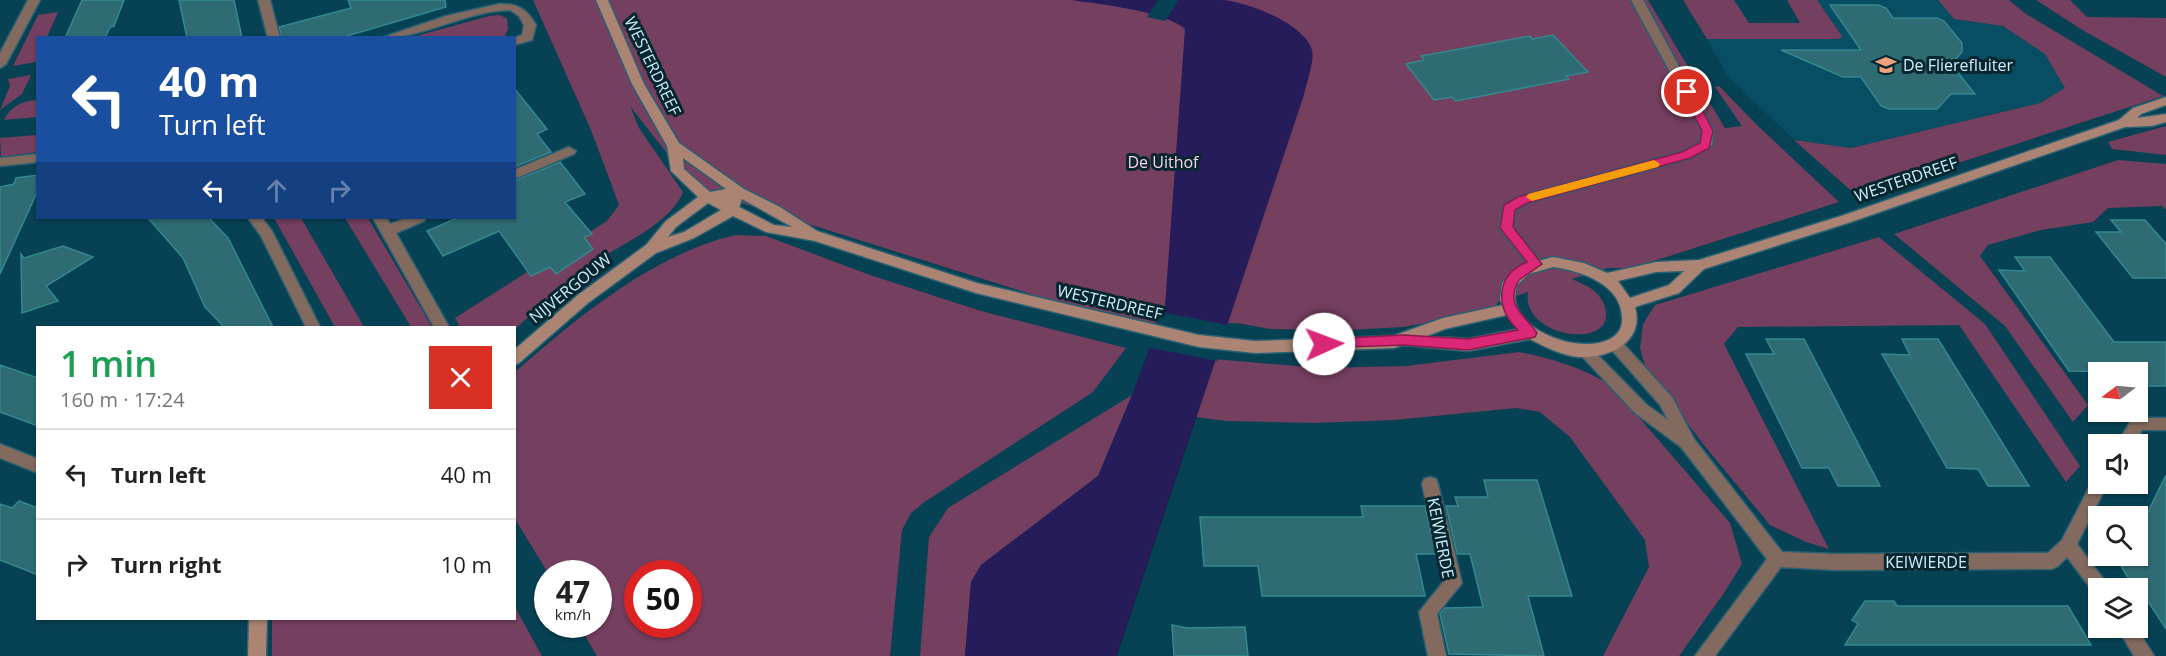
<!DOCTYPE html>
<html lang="en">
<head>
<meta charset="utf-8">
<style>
  body { margin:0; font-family:"Open Sans",sans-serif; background:#f2f2f2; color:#222; height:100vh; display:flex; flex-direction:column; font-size:22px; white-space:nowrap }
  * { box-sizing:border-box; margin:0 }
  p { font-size:20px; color:#767676 }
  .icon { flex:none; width:33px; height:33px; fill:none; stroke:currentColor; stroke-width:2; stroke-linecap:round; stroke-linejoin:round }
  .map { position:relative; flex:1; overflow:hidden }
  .side { position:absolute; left:36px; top:326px; width:480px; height:294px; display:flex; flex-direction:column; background:#fff; border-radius:0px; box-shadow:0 2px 4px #0004 }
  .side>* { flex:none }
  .guide { position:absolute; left:36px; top:36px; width:480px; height:183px; border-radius:0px; box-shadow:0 2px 4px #0004; background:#1a4fa0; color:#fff; overflow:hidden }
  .needle { width:39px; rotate:254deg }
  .controls { position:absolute; left:2088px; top:362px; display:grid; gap:12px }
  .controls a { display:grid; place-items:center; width:60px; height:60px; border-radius:0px; background:#fff; box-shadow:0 2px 4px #0004; font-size:30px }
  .speed { position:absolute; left:534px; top:560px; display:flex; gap:12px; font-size:30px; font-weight:700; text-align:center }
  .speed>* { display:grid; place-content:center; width:78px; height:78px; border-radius:50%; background:#fff; box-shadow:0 2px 4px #0004; line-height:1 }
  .speed small { font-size:15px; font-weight:400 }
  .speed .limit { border:9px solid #d22; background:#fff; color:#111 }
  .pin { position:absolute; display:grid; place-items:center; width:51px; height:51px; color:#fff; margin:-26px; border:3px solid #fff; border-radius:50%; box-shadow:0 2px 6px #0007 }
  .me { position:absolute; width:66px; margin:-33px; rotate:88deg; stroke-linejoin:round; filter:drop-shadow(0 0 4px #0008) }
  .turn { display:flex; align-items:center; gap:21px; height:126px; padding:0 24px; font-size:27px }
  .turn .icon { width:78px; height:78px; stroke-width:2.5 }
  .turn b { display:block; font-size:42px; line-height:51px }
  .lanes { display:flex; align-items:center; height:57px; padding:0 24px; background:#0003; justify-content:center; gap:30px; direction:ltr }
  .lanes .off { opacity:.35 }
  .round { display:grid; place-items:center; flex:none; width:63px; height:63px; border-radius:0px; background:#f2f2f2 }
  .summary { display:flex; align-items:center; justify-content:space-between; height:102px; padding:0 24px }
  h1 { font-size:36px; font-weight:600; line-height:45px; color:#1e9e55 }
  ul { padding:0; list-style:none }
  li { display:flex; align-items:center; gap:18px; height:90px; padding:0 24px; border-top:2px solid #e0e0e0 }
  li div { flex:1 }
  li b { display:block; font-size:22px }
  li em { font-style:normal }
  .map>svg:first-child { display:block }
  .built { fill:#074e63 }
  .green { fill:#753f5f; fill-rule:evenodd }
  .water { fill:#261c5a }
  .pier { fill:#064154 }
  .building { fill:#2e6b72; stroke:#358890; stroke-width:1.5 }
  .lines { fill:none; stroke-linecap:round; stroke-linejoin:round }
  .street-casing { stroke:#2a6072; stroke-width:3 }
  .secondary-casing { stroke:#2a6072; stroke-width:3 }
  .street { fill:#836a5f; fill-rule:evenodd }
  .secondary { fill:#ab8473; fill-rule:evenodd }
  .route { fill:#db2777; stroke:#8e194d; stroke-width:1.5 }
  .slow { fill:#f59e0b }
  .labels { text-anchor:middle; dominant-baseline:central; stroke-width:6; stroke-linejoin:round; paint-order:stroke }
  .poi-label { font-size:16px; fill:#ccedfb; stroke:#082630; text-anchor:start }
  .street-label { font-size:16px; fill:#ccedfb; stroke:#082630 }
  .park-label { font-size:16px; fill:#f9d0e6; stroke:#082630 }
</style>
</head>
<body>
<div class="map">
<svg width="2166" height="656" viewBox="0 0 2166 656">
  <rect width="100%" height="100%" fill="#064154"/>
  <path class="built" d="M1817,0H1938L1954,19L2003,26L2045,54L2065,88L2040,103L1851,148L1794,140L1727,75L1707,39H1840L1842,36Z"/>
  <path class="green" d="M533,0H1648L1725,128L1742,126L1715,87L1719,86L1757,125L1839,202L1657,260L1628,268H1608L1572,279C1578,282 1586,285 1592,289C1599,295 1605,302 1606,312C1610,350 1521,337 1528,292L1498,302L1495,307L1482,313L1403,327L1348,330L1270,329L1237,323L1126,324L694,188L630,106L639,128L683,192C672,223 616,247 589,266C563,284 539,308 515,329L514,327H460L455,318L607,221L619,205L591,130Z
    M1683,0H1734L1749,23H1800L1787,0H1817L1842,36L1840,39H1707Z
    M1938,0H2009L2026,14L2163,96L1857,196L1794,140L1851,148L2040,103L2065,88L2045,54L2003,26L1954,19Z
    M2036,0H2070L2087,17L2166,18V77L2084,31Z
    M58,12L47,37L38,38L36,62L13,66L38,15Z
    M499,15L507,18L508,29L505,36L500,37H413L489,16Z
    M31,75L22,94L0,110L10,86L8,79Z
    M37,100V117L4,120C11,106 22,101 37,100Z
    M2166,126V155L2112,149L2108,142Z
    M37,135V152L1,157L0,138Z
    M2118,160L2166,164V210L2162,206L2108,208L2093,222L2041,230L1988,245L1980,256L2088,405L2073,422L2005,326L1894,234Z
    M274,218H301L364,327H335Z
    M345,218H368L432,327H411Z
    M735,235L766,236L870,275L981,311L1126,348L1093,392L923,503L911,513L902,530L890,656H597L578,624H598V573H548L515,519V372C578,317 652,255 735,235ZM638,573H688V624H638Z
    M1879,237L1985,324L2080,466L2066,482L1959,325L1738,327L1724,344L1829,549L1806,542L1770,525L1703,444L1645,366L1640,348L1643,324L1655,305Z
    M1519,352C1553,359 1582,367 1612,386L1730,523L1742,564L1724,593L1679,656H1603L1649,567L1645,540L1570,437L1540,412L1516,408L1394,420L1314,423L1226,421L1196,417L1214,359L1321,368L1406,366Z
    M1132,395L1098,476L981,565L971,582L965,656H920L929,537L948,508Z
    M515,607L542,656H272V618H514Z"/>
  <path class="water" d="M1071,0C1120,0 1175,0 1223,0C1248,2 1305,24 1312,50C1315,59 1306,85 1304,95L1117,656H965L971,582L981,565L1098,476L1132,395L1165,306L1185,29C1165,11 1099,4 1071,0Z"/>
  <path class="pier" d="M1158,0H1179L1165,21L1147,17Z
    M1160,312L1229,325L1217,361L1146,347Z"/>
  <path class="building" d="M82,0H124L114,26L110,27L105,38H65Z
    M179,0H234L242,38H187Z
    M348,0H445L446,7L340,38H282L279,27L351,8Z
    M1830,5H1878L1886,8L1893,18H1937L1944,21L1962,43V52L1951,64L1975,94H1951L1937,109H1889L1881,106L1861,77H1843L1781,50H1861Z
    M1553,35L1588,72L1566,76L1569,79L1456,101L1452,97L1434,100L1406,64L1424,60L1421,56L1530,36L1532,39Z
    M514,88L547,129L537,134L551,152L514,167Z
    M560,162L585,194L565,202L592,234L584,237L593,249L556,274L550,267L531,276L499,231L443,256L427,231L457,218H514V181Z
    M38,175V190L0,274V187L14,184L16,178Z
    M148,218H209L228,238L273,327H224L205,307L183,258Z
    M2111,220H2145L2166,244V278H2133L2096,232H2121Z
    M63,246L93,257L46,286L58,301L22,313L21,254L24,258Z
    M2015,257H2050L2114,342H2166V386H2138V372L2069,371L1999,270L2025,271Z
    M1766,339H1804L1880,486H1838L1829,468H1802L1746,354H1774Z
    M1902,339H1938L2029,486H1988L1978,469L1947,468L1882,354L1910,355Z
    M0,365L38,378V426L0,412Z
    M2166,475V629L2138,586H2133L2121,566L2126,555H2138V532Z
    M1484,480H1537L1572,596H1528L1544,656L1449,654L1440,614L1445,608L1483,607L1470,554H1457L1446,506H1458L1455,497H1488Z
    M19,501L38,508V575L0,560V504L12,508Z
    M1361,506H1425L1436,554H1416L1425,596H1262L1258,566H1204L1200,517H1363Z
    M1865,601H1894L1897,606H2068L2091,645H1845L1858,624L1852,620Z
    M1172,625L1187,628L1245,627L1248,656H1174Z"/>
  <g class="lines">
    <g class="street-casing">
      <path id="street" d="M28,0H40L6,64L0,68V53Z
        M258,0H270L280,38H268Z
        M1631,0H1643L1714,131L1712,145L1691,158L1528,203L1516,210L1513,227L1543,264L1536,269L1531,268L1499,228L1504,205L1518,197L1681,152L1699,143L1702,131Z
        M499,4C517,3 527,9 536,25L532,40L514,45V38L522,35L524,25L519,16L510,10C465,11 425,38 381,38L446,16Z
        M569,147L576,151L574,154L514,179V170Z
        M38,154V162L0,166V158Z
        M248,218H262L272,231L320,327H306L261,236Z
        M373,218H387L390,224L407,218H426L424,221L396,233L449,327H434Z
        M1615,338L1620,340L1672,397L1694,439L1782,552L1835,554L2048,553L2062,540L2094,478L2098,477V483H2108L2077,544L2110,588H2098V595L2095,594L2067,557L2058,566L2052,569L1835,570L1781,567L1715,656H1695L1767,559L1681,447L1635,413L1577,351L1580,347H1590L1647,405L1668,420L1660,405L1610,348L1607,344L1610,340Z
        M2138,418H2166V430H2142L2134,444H2117L2132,419Z
        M0,444L38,459V473L0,458Z
        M1430,477L1436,479L1438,484L1462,583L1437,614L1446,656H1428L1419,612L1444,581L1422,484L1424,479Z
        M2117,627H2136L2154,656H2134Z"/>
    </g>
    <g class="secondary-casing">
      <path id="secondary" d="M596,0H608L644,84L679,143L744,189L780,207L817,231L977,283L1199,335L1255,341L1393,336L1443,318L1503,305L1500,300L1502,283L1519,266L1553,257L1584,263L1607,273L1656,262L1699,260L1841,216L2119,120L2133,108L2166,97V105L2141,114L2137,118L2166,114V122L2152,126L2125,127L1851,222L1704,269L1679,293L1635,307C1645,342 1609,359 1578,357C1561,355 1545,347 1530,339L1468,351L1403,345L1394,348L1255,353L1199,347L976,293L815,241L766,232L733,216L694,238L656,253L588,303L519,363L514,365V350L578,295L646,245L666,221L698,197L671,171L667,146L632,84ZM683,158L726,189L710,192L684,169ZM742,199L792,227L774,225L739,207ZM708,203L721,210L684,232L668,237L676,227ZM1553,267C1582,271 1624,285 1622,321C1622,329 1617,335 1610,339C1582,354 1519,334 1515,299C1515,295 1516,290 1517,285L1529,274ZM1684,271L1669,285L1630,298L1618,281L1656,272ZM1507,315L1519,329L1468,339L1427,336L1445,329Z
        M249,618H267L266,656H248Z"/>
    </g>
    <use href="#street" class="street"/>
    <use href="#secondary" class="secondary"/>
  </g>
  <path class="route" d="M1687,88L1693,92L1713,131L1709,148L1690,158L1527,203L1515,210L1513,227L1542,264L1519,280C1504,306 1525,315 1537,333L1535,337L1468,350L1404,345L1319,348L1317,344L1319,341L1324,339L1404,335L1468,339L1518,330C1495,308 1495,275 1527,262L1500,228L1504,205L1518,197L1682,152L1700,143L1702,131L1682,92Z"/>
  <path class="slow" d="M1654,160L1660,164L1658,167L1532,201L1526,197L1528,194Z"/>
  <defs>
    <g id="school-bare" transform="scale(1.62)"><path d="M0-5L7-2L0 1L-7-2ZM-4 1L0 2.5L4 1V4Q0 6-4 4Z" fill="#f1a17d" stroke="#082630" stroke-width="2.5" paint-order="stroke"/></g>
  </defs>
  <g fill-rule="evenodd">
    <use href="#school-bare" x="1886" y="65"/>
  </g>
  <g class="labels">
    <g class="poi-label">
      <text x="1903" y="65">De Flierefluiter</text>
    </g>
    <g class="street-label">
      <text transform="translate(653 66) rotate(64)">WESTERDREEF</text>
      <text transform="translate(1906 179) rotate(-19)">WESTERDREEF</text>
      <text transform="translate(570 288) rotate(-39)">NIJVERGOUW</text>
      <text transform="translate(1110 302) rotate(13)">WESTERDREEF</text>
      <text transform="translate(1441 538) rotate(79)">KEIWIERDE</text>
      <text x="1926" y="562">KEIWIERDE</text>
    </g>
    <g class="park-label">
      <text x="1163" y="162">De Uithof</text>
    </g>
  </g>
</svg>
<div class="controls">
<a><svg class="needle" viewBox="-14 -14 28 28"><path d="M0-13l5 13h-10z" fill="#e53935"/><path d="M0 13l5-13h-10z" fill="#767676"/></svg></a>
<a><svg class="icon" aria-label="sound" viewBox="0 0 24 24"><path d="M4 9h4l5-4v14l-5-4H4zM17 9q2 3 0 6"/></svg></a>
<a><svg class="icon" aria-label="search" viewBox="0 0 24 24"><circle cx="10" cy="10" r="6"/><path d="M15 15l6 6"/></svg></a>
<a><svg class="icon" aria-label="layers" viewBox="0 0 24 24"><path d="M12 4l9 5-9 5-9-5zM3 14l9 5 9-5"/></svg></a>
</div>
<div class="speed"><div>47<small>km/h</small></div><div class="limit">50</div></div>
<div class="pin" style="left:1687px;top:92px;background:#d93025"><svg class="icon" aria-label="arrive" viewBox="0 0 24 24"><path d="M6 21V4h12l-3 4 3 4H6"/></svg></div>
<svg class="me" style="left:1324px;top:344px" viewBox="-20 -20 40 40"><circle r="19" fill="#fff"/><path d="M0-13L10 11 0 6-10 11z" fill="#db2777"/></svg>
<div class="guide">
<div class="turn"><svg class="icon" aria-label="left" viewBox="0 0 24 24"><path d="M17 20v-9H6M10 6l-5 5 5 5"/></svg><div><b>40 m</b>Turn left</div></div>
<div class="lanes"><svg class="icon" aria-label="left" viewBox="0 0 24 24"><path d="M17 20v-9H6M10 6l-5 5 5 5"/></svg><svg class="icon off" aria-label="ahead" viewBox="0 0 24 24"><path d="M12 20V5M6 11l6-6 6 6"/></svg><svg class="icon off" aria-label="right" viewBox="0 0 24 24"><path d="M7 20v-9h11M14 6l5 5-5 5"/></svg></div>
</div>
<section class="side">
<div class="summary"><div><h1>1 min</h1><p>160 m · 17:24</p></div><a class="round" style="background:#d93025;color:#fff"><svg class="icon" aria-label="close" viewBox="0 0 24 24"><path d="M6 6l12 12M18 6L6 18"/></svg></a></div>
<ul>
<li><svg class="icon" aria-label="left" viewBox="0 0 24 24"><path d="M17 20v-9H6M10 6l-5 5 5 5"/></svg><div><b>Turn left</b></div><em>40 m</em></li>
<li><svg class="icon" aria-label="right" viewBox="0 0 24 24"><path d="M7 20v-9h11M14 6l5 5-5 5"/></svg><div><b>Turn right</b></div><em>10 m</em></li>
</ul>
</section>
</div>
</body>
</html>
